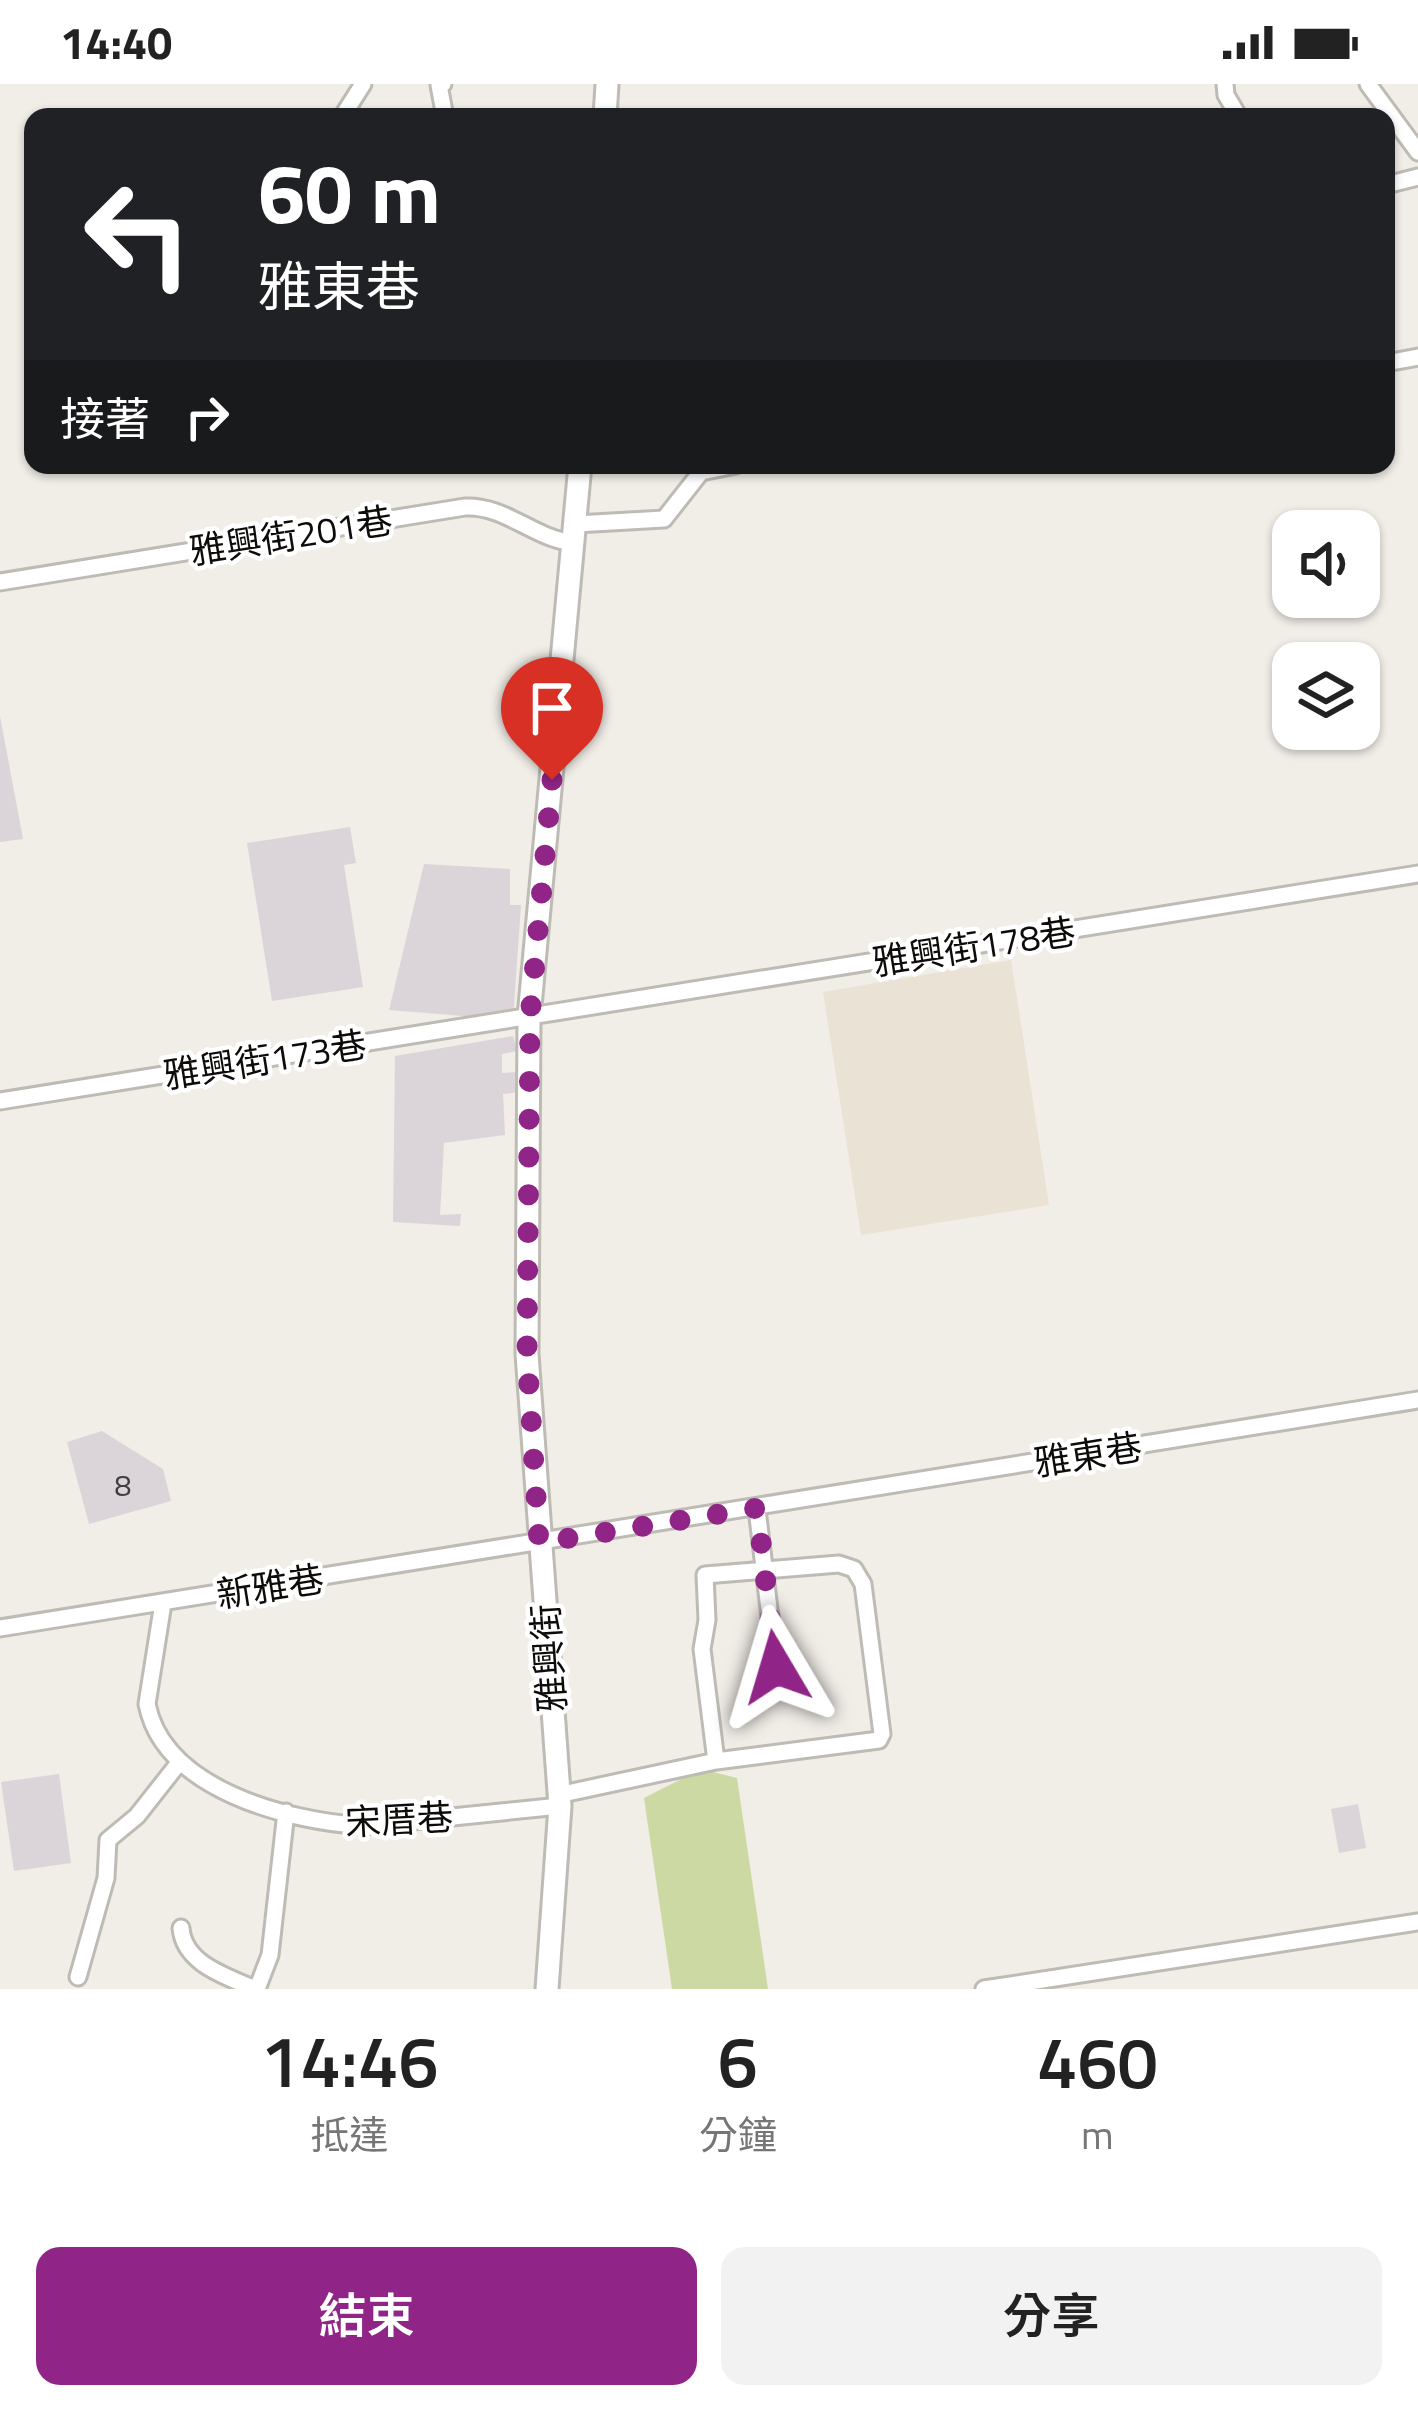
<!DOCTYPE html>
<html lang="zh-TW">
<head>
<meta charset="utf-8">
<style>
  body { margin:0; font-family:"Titillium Web","Noto Sans TC",sans-serif; background:#f2f2f2; color:#222; height:100vh; display:flex; flex-direction:column; font-size:45px; white-space:nowrap }
  * { box-sizing:border-box; margin:0 }
  p { font-size:39px; color:#767676 }
  .icon { flex:none; width:66px; height:66px; fill:none; stroke:currentColor; stroke-width:2; stroke-linecap:round; stroke-linejoin:round }
  .map { position:relative; height:1905px; overflow:hidden }
  .side { display:flex; flex-direction:column; background:#fff; flex:1 }
  .side>* { flex:none }
  .top-card { position:absolute; left:24px; top:24px; width:1371px; height:366px; border-radius:24px; box-shadow:0 3px 9px #0004; background:#202124; color:#fff; overflow:hidden }
  .buttons { position:absolute; left:1272px; top:426px; display:grid; gap:24px }
  .buttons a { display:grid; place-items:center; width:108px; height:108px; border-radius:24px; background:#fff; box-shadow:0 3px 9px #0004; font-size:60px }
  .pin { position:absolute; display:grid; place-items:center; width:102px; height:102px; color:#fff; margin:-123px -51px; border-radius:50% 50% 50% 0; rotate:-45deg; box-shadow:0 0 12px #0007 }
  .pin .icon { rotate:45deg }
  .me { position:absolute; width:132px; margin:-66px; rotate:353deg; stroke-linejoin:round; filter:drop-shadow(0 0 9px #0008) }
  .turn { display:flex; align-items:center; gap:42px; height:252px; padding:0 36px; font-size:54px }
  .turn .icon { width:156px; height:156px; stroke-width:2.5 }
  .turn b { display:block; font-size:84px; line-height:102px }
  .then { display:flex; align-items:center; height:114px; padding:0 36px; background:#0003; gap:24px; font-size:45px }
  .eta { display:flex; justify-content:space-evenly; align-items:center; height:204px; text-align:center }
  .eta b { font-size:72px; font-weight:600; line-height:84px }
  .button { display:flex; gap:24px; margin-top:auto; padding:24px 36px }
  .button a { flex:1; height:138px; border-radius:24px; background:#902487; color:#fff; font-size:48px; font-weight:600; line-height:138px; text-align:center }
  .button a+a { background:#f2f2f2; color:#222 }
  .status { display:flex; justify-content:space-between; align-items:center; height:84px; padding:0 60px; background:#fff; direction:ltr }
  .status svg { height:33px; fill:currentColor }
  .map>svg:first-child { display:block }
  .built { fill:#e9e2d5 }
  .green { fill:#cdd9a3 }
  .building { fill:#dbd5da }
  .lines { fill:none; stroke-linecap:round; stroke-linejoin:round }
  .street-casing { stroke:#bebbb5; stroke-width:21 }
  .secondary-casing { stroke:#bebbb5; stroke-width:27 }
  .street { stroke:#fff; stroke-width:15 }
  .secondary { stroke:#fff; stroke-width:21 }
  .route { stroke:#902487; stroke-width:21; stroke-dasharray:0 37.8 }
  .labels { text-anchor:middle; dominant-baseline:central; stroke-width:9; stroke-linejoin:round; paint-order:stroke }
  .number-label { font-size:30px; fill:#403e3e }
  .street-label { font-size:36px; fill:#0d0c0a; stroke:#fff }
</style>
</head>
<body>
<div class="status"><b>14:40</b><svg viewBox="0 0 49 12"><path d="M0 12V9h3v3zM5 12V6h3v6zM10 12V3h3v9zM15 12V0h3v12zM26 1h20v11H26zM47 4h2v5h-2z"/></svg></div>
<div class="map">
<svg width="1418" height="1905" viewBox="0 0 1418 1905">
  <rect width="100%" height="100%" fill="#f1ede7"/>
  <path class="built" d="M1011,876L1049,1121L861,1151L823,908Z"/>
  <path class="green" d="M701,1685L737,1694L768,1905H672L644,1714Z"/>
  <path class="building" d="M0,632L23,755L0,758Z
    M350,743L356,779L344,781L363,903L272,917L247,759Z
    M424,780L510,785V821H521L513,936L389,926Z
    M513,952L517,967L502,970V989L517,988L519,1008L503,1010L505,1051L444,1059L440,1131L461,1130L460,1142L393,1138L395,972Z
    M102,1347L163,1385L171,1417L89,1440L67,1358Z
    M59,1690L71,1779L14,1787L1,1698Z
    M1358,1720L1366,1764L1339,1769L1331,1725Z"/>
  <g class="lines">
    <g class="street-casing">
      <path id="street" d="M443,0L439,1L445,33
        M1225,0L1226,11L1239,33
        M1368,0L1418,68
        M342,33L363,0
        M1386,101L1418,93
        M1386,279L1418,273
        M576,440L664,435L701,388L736,381
        M0,498L465,423C506,421 535,456 575,459
        M0,1017L1418,790
        M757,1425L776,1583L785,1590
        M163,1519L147,1620C164,1706 288,1737 364,1742L560,1722
        M0,1544L1418,1316
        M558,1711L716,1677L879,1656L882,1650L863,1500L854,1485L839,1480L705,1491L707,1536L702,1565L716,1677
        M181,1844C184,1880 226,1892 255,1905
        M78,1893L106,1794L108,1756L137,1732L178,1680
        M257,1905L270,1871L286,1728
        M984,1905L1418,1838"/>
    </g>
    <g class="secondary-casing">
      <path id="secondary" d="M605,33L607,0
        M547,1905L560,1722L527,1270L529,933L580,381"/>
    </g>
    <use href="#street" class="street"/>
    <use href="#secondary" class="secondary"/>
  </g>
  <g class="lines">
    <path class="route" d="M552,696L530,933L527,1270L539,1459L757,1424L776,1583"/>
  </g>
  <g class="labels">
    <g class="number-label">
      <text x="123" y="1401">8</text>
    </g>
    <g class="street-label">
      <text transform="translate(291 451) rotate(-9)">雅興街201巷</text>
      <text transform="translate(974 862) rotate(-9)">雅興街178巷</text>
      <text transform="translate(265 975) rotate(-9)">雅興街173巷</text>
      <text transform="translate(1088 1370) rotate(-9)">雅東巷</text>
      <text transform="translate(270 1502) rotate(-9)">新雅巷</text>
      <text transform="translate(548 1574) rotate(-94)">雅興街</text>
      <text transform="translate(399 1735) rotate(-3)">宋厝巷</text>
    </g>
  </g>
</svg>
<div class="buttons">
<a><svg class="icon" aria-label="sound" viewBox="0 0 24 24"><path d="M4 9h4l5-4v14l-5-4H4zM17 9q2 3 0 6"/></svg></a>
<a><svg class="icon" aria-label="layers" viewBox="0 0 24 24"><path d="M12 4l9 5-9 5-9-5zM3 14l9 5 9-5"/></svg></a>
</div>
<div class="pin" style="left:552px;top:696px;background:#d93025"><svg class="icon" aria-label="arrive" viewBox="0 0 24 24"><path d="M6 21V4h12l-3 4 3 4H6"/></svg></div>
<svg class="me" style="left:776px;top:1583px" viewBox="-20 -20 40 40"><path d="M0-17L14 15 0 8-14 15z" fill="#902487" stroke="#fff" stroke-width="4"/></svg>
<div class="top-card">
<div class="turn"><svg class="icon" aria-label="left" viewBox="0 0 24 24"><path d="M17 20v-9H6M10 6l-5 5 5 5"/></svg><div><b>60 m</b>雅東巷</div></div>
<div class="then">接著<svg class="icon" aria-label="right" viewBox="0 0 24 24"><path d="M7 20v-9h11M14 6l5 5-5 5"/></svg></div>
</div>
</div>
<section class="side">
<div class="eta">
<div><b>14:46</b><p>抵達</p></div>
<div><b>6</b><p>分鐘</p></div>
<div><b>460</b><p>m</p></div>
</div>
<div class="button"><a>結束</a><a>分享</a></div>
</section>
</body>
</html>
